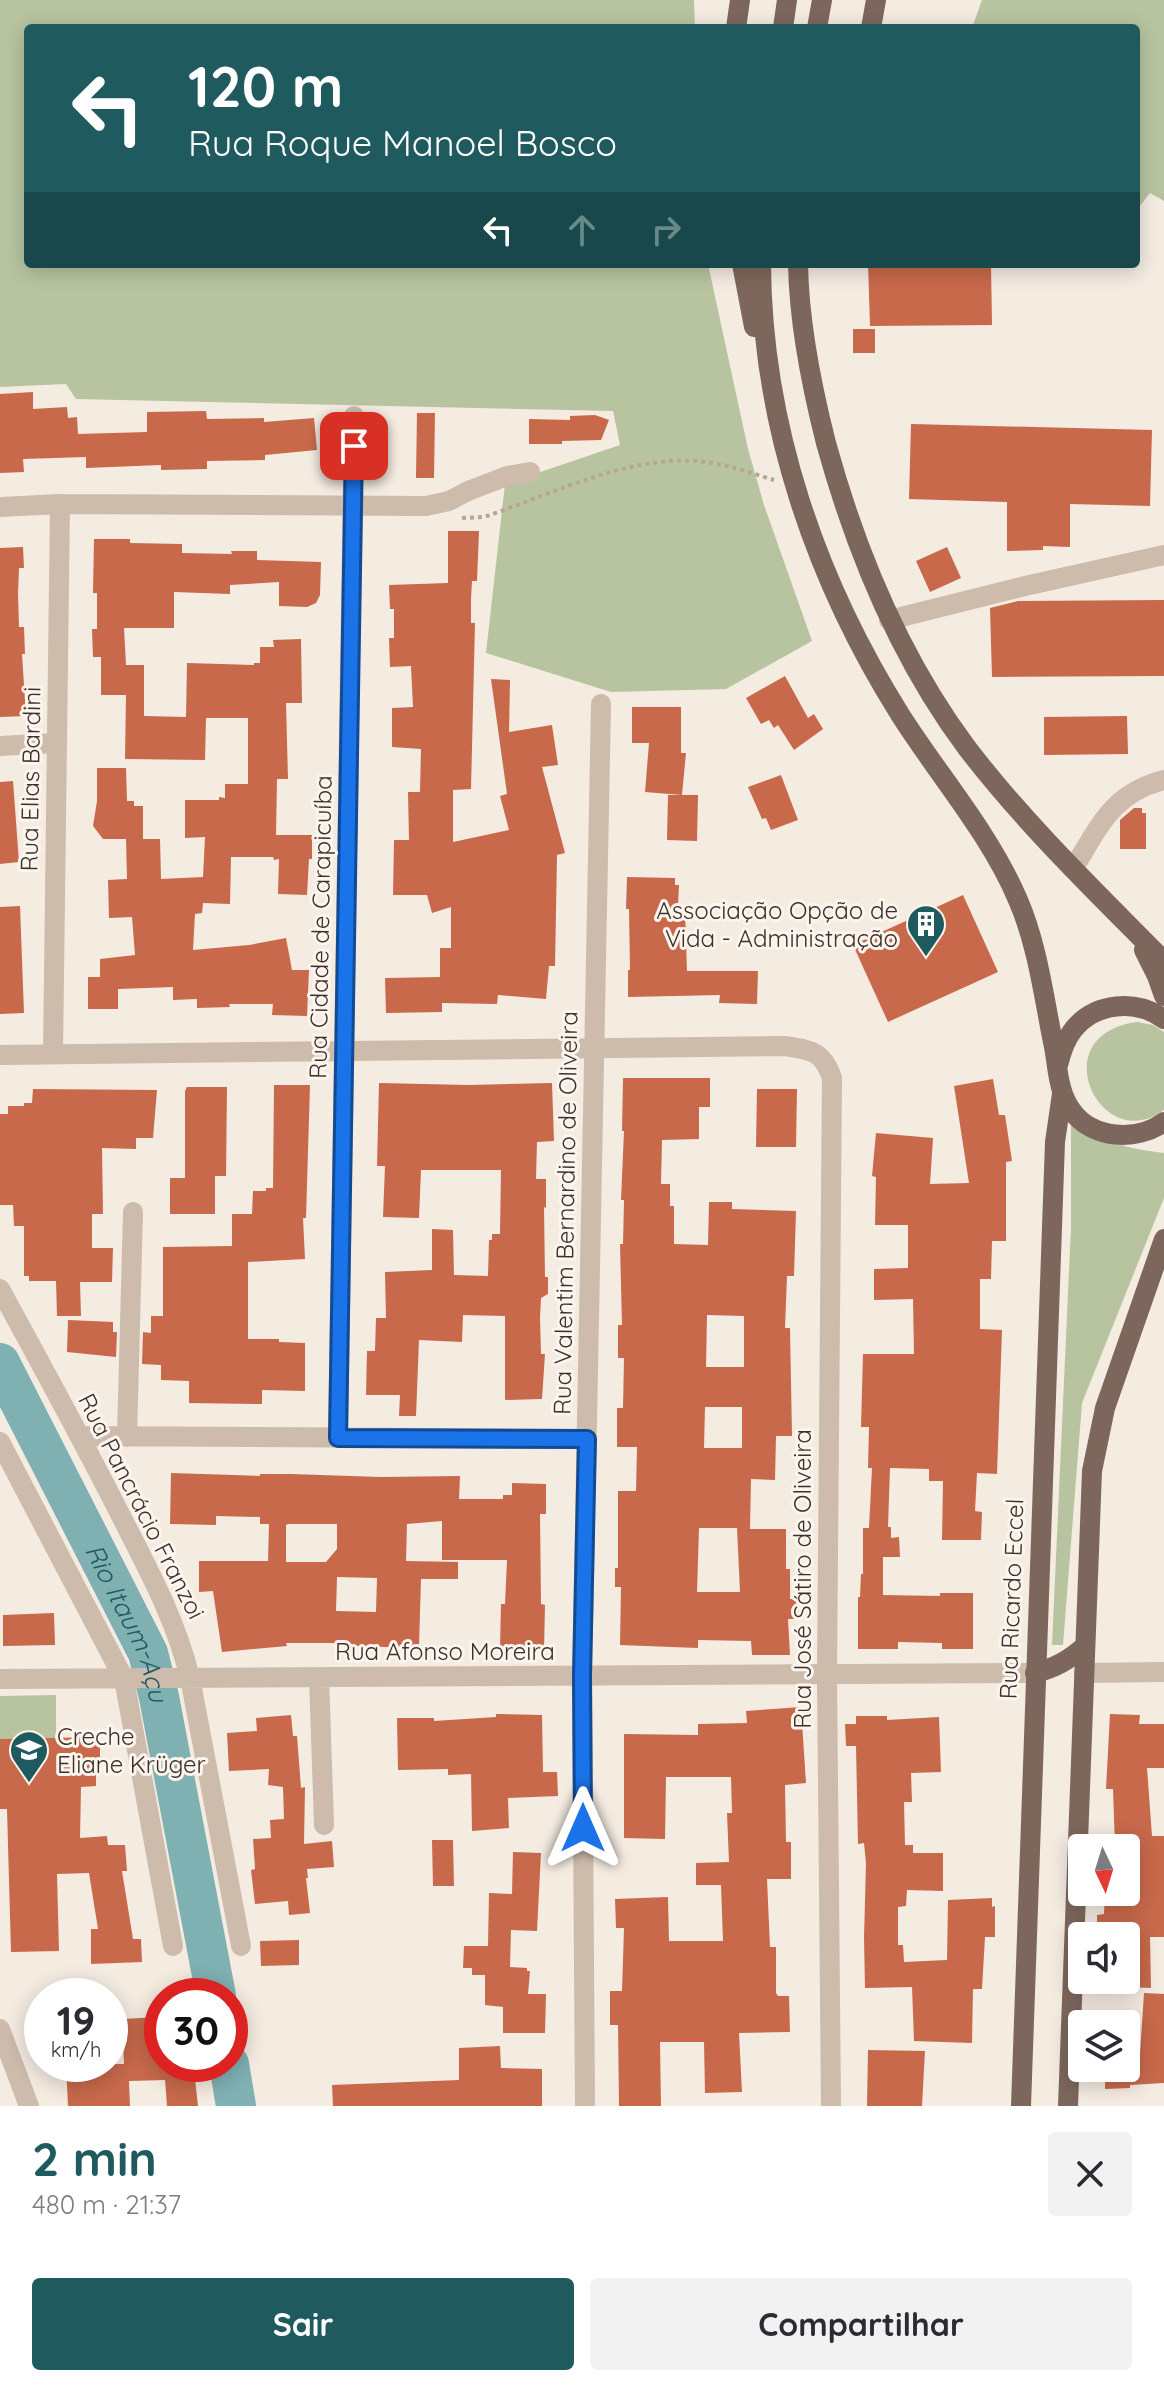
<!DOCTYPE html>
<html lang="pt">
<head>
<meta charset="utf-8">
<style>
  body { margin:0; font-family:Quicksand,sans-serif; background:#f2f2f3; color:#2b2b33; height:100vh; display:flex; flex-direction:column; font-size:30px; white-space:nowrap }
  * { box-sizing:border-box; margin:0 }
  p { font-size:26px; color:#7c7c81 }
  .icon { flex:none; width:44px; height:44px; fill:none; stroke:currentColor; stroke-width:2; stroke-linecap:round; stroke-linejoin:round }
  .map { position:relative; height:2106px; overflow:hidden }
  .panel { display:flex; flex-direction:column; background:#fff; flex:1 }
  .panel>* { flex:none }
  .banner { position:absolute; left:24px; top:24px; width:1116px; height:244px; border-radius:8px; box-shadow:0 4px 20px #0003; background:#1f5a5e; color:#fff; overflow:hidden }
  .needle { width:52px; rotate:176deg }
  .controls { position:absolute; left:1068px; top:1834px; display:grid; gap:16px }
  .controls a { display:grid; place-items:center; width:72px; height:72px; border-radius:8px; background:#fff; box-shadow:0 4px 20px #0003; font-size:40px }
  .speed { position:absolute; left:24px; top:1978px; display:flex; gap:16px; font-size:40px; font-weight:700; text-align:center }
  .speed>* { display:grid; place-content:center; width:104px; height:104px; border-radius:50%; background:#fff; box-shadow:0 4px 20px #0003; line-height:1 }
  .speed small { font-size:20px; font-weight:400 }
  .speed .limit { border:12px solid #d22; background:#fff; color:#111 }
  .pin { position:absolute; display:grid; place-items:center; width:68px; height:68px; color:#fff; margin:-34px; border-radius:16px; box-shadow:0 4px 12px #0006 }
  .me { position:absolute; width:88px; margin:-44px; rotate:0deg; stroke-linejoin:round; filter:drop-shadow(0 0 6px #0008) }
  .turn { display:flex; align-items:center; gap:28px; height:168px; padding:0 32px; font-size:36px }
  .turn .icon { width:104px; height:104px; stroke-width:2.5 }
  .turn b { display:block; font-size:56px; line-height:68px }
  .lanes { display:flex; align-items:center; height:76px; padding:0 32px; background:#0003; justify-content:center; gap:40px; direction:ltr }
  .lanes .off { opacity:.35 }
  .round { display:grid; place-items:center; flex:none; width:84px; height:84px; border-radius:8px; background:#f2f2f3 }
  .headline { display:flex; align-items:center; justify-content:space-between; height:136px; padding:0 32px }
  h1 { font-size:48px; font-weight:800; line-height:60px; color:#1f5a5e }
  .action { display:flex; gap:16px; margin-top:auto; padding:16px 32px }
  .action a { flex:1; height:92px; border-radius:8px; background:#1f5a5e; color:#fff; font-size:32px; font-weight:800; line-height:92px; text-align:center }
  .action a+a { background:#f2f2f3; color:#2b2b33 }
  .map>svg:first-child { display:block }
  .green { fill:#b8c4a0 }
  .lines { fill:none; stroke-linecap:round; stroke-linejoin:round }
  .river { stroke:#7fb0b2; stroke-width:40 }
  .building { fill:#c8694b; fill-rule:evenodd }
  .path { stroke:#b9a596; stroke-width:4; stroke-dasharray:4 4; stroke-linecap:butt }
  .minor { stroke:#cdbbac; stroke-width:20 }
  .major { stroke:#7d675c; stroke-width:20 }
  .route-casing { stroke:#114b97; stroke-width:20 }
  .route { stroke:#1a73e8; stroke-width:14 }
  .labels { text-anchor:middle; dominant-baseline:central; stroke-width:6; stroke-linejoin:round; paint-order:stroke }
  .street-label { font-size:24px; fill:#3b302b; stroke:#fbf5ee }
  .poi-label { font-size:24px; fill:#3b302b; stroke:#fbf5ee; text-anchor:end }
  .water-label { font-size:26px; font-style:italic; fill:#1f5a5e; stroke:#fbf5ee }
</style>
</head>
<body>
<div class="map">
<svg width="1164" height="2106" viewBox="0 0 1164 2106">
  <rect width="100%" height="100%" fill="#f4ebe1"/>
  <path class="green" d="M0,0H694L695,28H28V264H708L748,449L764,505L812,641L726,689L611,692L486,653L505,484L620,445L613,411L76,399L66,384L0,387Z
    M982,0H1164V201L1150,193L1136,211V28H972Z
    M1137,1022L1153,1025L1164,1032V1110C1101,1157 1041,1035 1137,1022Z
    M1071,1124C1099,1142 1131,1149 1164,1153V1198L1082,1403L1063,1645H1052L1071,1227Z
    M56,1695V1738L0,1739V1696Z"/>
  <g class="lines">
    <g class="river">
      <path id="s1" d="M0,1363L148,1653L159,1697L216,1996"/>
      <path d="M229,2064L236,2106"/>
    </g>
  </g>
  <path class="building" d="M868,264H991L992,325L870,326Z
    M853,329H875V353H853Z
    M33,392V409L67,407L68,418L77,417L78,434L147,432V412L206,411L207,419L264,418V422L314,418L317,450L265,455V460L207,461V469L161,470V465L86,468V457L23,459L24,472L0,473V394Z
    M417,413H435L434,478H416Z
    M595,415L609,420L601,440L562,441V444H529V419L570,420V416Z
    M911,424L1152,430L1150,506L1070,504V547L1043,546V550L1007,551V502L909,499Z
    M448,531H479L477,581H472L471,599V623H475L471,789L453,790V842L509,830L500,796L507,794L491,679L510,680L509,732L552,725L558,765L542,767L565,853L557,855L555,966H549L546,999L498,995L497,1004L442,1003V1012L386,1013L385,978L440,977V948H451V907L432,913L427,895H393L394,840H409L408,792H420L421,749L392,747V708L413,707L411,666L390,667L389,638H394V609H390L389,585L448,583Z
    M94,539H130V543L182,544V553L232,554L231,551H257V560L321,562L320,595L316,603L307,607L279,606V582L230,585V594L174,592V628H124L126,665H144V716L186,717L187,663L254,665V663H260V647H274L273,640L301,639L302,703H286L288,779H277L276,835H312V859H309L307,895L278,894L279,859L274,860L273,857H231L230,904L203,903L202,913L195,914L193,950L249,945L286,938L292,970H309L307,1016L272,1015L273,1004H229L230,1007L197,1008V999L173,1000V987L118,989V1009H88V977H100V959L135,955L132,917L109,918L108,880L127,879L126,839H103L93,826L97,801V768H126L127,801H134V806H143V839H160L161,879L203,877L205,837L185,838V800H219V797L225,798V784H248V718H206L205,760L125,759L126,695H101V657H93L92,629H97V593H93Z
    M23,547L24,568H19L18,594L19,627H24L25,654H22L26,716L0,717V548Z
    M947,547L961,578L930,592L916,561Z
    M1164,600V676L992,677L990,608L1018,601Z
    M785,676L808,718L814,714L823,729L794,750L778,725L774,728L769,720L761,724L746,698Z
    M632,707H681V753H686L682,795L645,792L649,743H632Z
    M1127,716L1128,754L1044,755V717Z
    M781,775L798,820L771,830L766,818L762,819L748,787Z
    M13,781L19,862L0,864V782Z
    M668,795H698L697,841L667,840Z
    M1134,808H1142V813H1146V849H1120V820Z
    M627,877L675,878V885H679L678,906H683V910H685L687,971H758L757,1004L719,1003L720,995L628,997V970H630L629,909H626Z
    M963,895L998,972L888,1022L853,945Z
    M20,906L24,1013L0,1014V907Z
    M623,1078H710V1107H699V1139L662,1140L661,1184H670V1206H674V1244L708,1245L709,1202H732V1209L796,1211L794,1276H787L785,1328H790L792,1436H776L775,1480L751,1479L750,1529H786V1569H790V1599H800V1619H788L790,1655H752L751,1641L698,1640V1648L620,1645L621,1587H615V1568H618V1491H636L637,1447H617V1408H623L624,1358H618V1325H622L620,1244H623L624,1200H621L624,1131H622ZM707,1315L744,1316V1367H706ZM705,1407H742V1448H704ZM699,1528H737L740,1592H697Z
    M993,1079L999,1115H1005L1012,1161L1006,1162V1241H992L991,1279H980V1329L1002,1330L997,1474L977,1473L975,1511L982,1512L981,1540H942L943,1481H929V1469L890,1468L888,1527H891V1538L899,1537L900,1557H883V1595L940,1596V1593H973V1649H942V1643L898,1642V1649H858V1597H860L861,1574H863V1528H869L872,1468H868L869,1427H861L863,1354H914L913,1299L874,1300V1269L908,1268V1225H875L876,1177L872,1176L876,1133L933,1138L930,1184L969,1183L954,1086Z
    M379,1083L468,1085L552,1083L554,1141L537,1142L536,1179H546V1208L544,1207L545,1277H548V1294L541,1298L540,1317L541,1354H545L542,1399L505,1400V1316L463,1315L462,1342L419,1340L416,1416H399L400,1395H366L367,1351H375L376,1318H386L385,1272L432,1270V1229L453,1230L454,1275L488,1276L489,1240H492V1234H500L501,1170H421L419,1218L383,1217L385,1166H377Z
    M274,1085H310L306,1218H303L305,1259L248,1262V1339H279V1342L305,1343V1391L262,1390V1404L189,1403V1381L161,1380V1365L142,1364L143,1332L151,1333V1316H163V1247L232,1246V1214H252L253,1191H266V1188H273Z
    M187,1087H227L226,1176H215V1214H170V1178H185V1091Z
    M33,1089L157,1090L153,1138H136V1149L102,1148L103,1214H92V1248H113L112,1282H80L81,1316H57L56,1281H29V1276H24V1226H14L13,1205H0V1114H8V1106H24V1103H32Z
    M757,1089H797L796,1147H756Z
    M68,1320L113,1322V1332H117L116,1357L67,1352Z
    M171,1473L260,1476V1474H290L381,1477L460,1476L459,1499H503V1495H512V1483L546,1484V1514H540L541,1604L545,1605L544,1650L500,1649L501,1604H505L507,1560H442V1521L407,1524L406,1561L458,1562V1579H421L419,1646H409V1648L336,1645V1643H286L287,1646L222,1652L213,1591L199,1592V1561H268L269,1524H260V1517L216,1516V1525L170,1524ZM288,1524H337V1549L326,1562H286V1525ZM337,1577L377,1578L376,1612L336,1611Z
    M54,1613L55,1645L3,1646V1615Z
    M801,1707L806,1783L785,1785L786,1842H791V1879H767L770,1947H776V1993L778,1996H789L790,2032L739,2033L742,2092L705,2093L704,2042H660L661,2106H619L618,2025H610V1991H622L624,1928H616L615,1899L668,1897L669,1941H723L721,1885H696V1863L729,1862L727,1813H732L731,1777H666L665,1839L624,1838V1734L698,1735V1724L747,1723L746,1711Z
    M496,1714L542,1715L543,1772H557L558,1796L508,1798L509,1828L472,1831L471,1774L448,1775V1769L398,1770L397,1718H434V1721L496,1717Z
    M1110,1714L1140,1715L1139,1724H1164V1768H1147L1152,1836H1164V1937H1150L1151,1988L1126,1987V1936H1097V1915L1104,1914L1105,1892H1126V1848H1115L1113,1789H1106Z
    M291,1715L293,1736H297L301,1788L305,1787L304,1844L332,1841L334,1867L307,1869L308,1878H306L310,1913L289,1915L288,1901L255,1904L251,1870L255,1869L253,1839L271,1838L270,1820L284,1819L283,1787L268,1785L269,1769L229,1771L227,1733L257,1731L256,1718Z
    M856,1716H887V1720L939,1717L941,1772L911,1773L912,1802H904L905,1845H913V1853H943V1891L907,1890L906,1906L898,1907V1945H903L904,1962L947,1960L948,1900L992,1898V1907L995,1906V1937H985L982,1989H973L972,2043L914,2041L912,1987L865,1988L864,1938L866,1863L864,1843L858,1844L856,1746H846L845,1724H856Z
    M100,1737V1771H96V1786L81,1787L80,1838L107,1836L108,1845H125L127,1871H122L133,1939H141L142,1962L91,1964V1929H98L89,1873L57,1874L59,1951L11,1952L7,1809H0V1739Z
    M432,1840H453L454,1886H433Z
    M513,1852L541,1853L537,1931L511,1930L510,1967L527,1968V1971H530L528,1994H546L545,2033H503V2007L485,2005V1975H472V1968H463L464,1946H488L489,1893L512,1894Z
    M299,1940V1965L261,1966L260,1941Z
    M1144,1993L1164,1994V2083L1130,2085V2088L1105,2089V2068H1126V2055L1140,2054Z
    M158,2017L160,2064H170V2071L194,2070L198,2106H167L165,2080L129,2081L130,2106H68L66,2064H124L122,2019Z
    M500,2046L501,2068L542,2069V2106H333L332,2085L459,2080V2048Z
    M868,2050L925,2051L922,2106H867Z"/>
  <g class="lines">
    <path class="path" d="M462,518L484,517C549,495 627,456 696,461C723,463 748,472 774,480"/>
    <path class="minor" d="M0,507L60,504L426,506L449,501L468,491L507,476L530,472
      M889,620L1025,586L1164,555
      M0,746L57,743
      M1073,869C1100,826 1111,794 1164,780
      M53,1054L60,504
      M0,1055L785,1046C811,1050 823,1051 832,1078L827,1674L831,2106
      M0,1289C41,1364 82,1439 121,1516C148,1569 176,1620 190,1678L241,1946
      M80,1436L587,1439
      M127,1437L133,1212
      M338,1438L354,416
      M0,1442L124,1679L173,1946
      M1084,1673L1164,1672
      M319,1677L324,1825
      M0,1679L1035,1673
      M0,2029L29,2106
      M585,2106L582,1676L601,704"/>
    <path class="major" d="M736,28L740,0
      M783,28L787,0
      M817,28L822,0
      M871,28L876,0
      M742,264L754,327
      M761,264C762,425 816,581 901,716C940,777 990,834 1018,900C1038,946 1044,999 1054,1047C1058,1069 1058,1092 1072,1111C1092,1139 1137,1142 1164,1122
      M798,264C799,324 811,384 826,443C856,552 899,657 967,748C1026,825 1096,892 1164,961
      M1144,950L1157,976L1164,996
      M1058,1065C1061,1053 1065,1040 1073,1030C1095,1002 1136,999 1164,1019
      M1035,1673C1055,1668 1069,1660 1085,1646
      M1021,2106L1055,1142L1062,1094
      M1068,2106L1092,1471L1105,1408L1164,1239"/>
  </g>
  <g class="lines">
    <g class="route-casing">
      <path id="route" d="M354,446L338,1438L587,1439L582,1676L583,1828"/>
    </g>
    <use href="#route" class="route"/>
  </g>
  <defs>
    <g id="building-pin" transform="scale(2)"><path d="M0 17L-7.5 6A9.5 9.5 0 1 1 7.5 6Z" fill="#1f5a5e" stroke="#fbf5ee"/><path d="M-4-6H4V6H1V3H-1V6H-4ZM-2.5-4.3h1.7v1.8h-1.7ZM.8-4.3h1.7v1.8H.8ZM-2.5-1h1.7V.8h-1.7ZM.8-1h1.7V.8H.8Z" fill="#fff"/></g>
    <g id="school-pin" transform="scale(2)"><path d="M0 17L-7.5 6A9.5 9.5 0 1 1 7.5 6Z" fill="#1f5a5e" stroke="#fbf5ee"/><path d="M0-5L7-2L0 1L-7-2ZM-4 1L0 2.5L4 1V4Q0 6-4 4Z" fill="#fff"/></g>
  </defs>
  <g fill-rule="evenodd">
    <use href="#building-pin" x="926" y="924"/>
    <use href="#school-pin" x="29" y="1750"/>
  </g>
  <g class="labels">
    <g class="street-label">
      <text transform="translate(30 779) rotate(-89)">Rua Elias Bardini</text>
      <text transform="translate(320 927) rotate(-89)">Rua Cidade de Carapicuíba</text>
      <text transform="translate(565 1213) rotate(-89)">Rua Valentim Bernardino de Oliveira</text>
      <text transform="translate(142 1506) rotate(63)">Rua Pancrácio Franzoi</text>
      <text transform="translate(802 1579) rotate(-90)">Rua José Sátiro de Oliveira</text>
      <text transform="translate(1011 1599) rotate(-88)">Rua Ricardo Eccel</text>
      <text x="445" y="1651">Rua Afonso Moreira</text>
    </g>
    <g class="poi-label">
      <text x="898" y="910">Associação Opção de<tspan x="898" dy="28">Vida - Administração</tspan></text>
      <text x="57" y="1736" text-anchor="start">Creche<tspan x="57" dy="28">Eliane Krüger</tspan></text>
    </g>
    <g class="water-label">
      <text stroke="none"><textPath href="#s1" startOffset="290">Rio Itaum-Açu</textPath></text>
    </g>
  </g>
</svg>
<div class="controls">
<a><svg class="needle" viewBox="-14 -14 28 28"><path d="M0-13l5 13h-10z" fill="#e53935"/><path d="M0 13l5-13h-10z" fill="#7c7c81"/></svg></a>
<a><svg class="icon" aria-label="sound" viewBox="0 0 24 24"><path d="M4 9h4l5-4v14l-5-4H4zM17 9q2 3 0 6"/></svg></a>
<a><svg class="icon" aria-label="layers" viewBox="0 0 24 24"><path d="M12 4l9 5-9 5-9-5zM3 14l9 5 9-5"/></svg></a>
</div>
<div class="speed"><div>19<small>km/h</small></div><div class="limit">30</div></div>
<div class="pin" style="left:354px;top:446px;background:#d93025"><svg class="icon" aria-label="arrive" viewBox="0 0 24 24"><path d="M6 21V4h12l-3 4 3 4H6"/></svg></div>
<svg class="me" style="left:583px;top:1828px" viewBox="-20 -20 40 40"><path d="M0-17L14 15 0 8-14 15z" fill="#1a73e8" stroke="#fff" stroke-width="4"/></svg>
<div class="banner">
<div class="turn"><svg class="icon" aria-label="left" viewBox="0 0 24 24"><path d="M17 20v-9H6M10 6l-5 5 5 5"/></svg><div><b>120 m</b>Rua Roque Manoel Bosco</div></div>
<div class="lanes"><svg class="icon" aria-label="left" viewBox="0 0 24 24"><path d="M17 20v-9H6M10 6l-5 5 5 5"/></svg><svg class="icon off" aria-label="ahead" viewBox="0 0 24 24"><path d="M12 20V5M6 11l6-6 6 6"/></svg><svg class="icon off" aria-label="right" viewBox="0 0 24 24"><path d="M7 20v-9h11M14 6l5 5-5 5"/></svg></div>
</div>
</div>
<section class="panel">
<div class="headline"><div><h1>2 min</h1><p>480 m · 21:37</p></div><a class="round"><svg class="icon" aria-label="close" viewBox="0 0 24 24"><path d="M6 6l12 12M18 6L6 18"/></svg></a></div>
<div class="action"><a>Sair</a><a>Compartilhar</a></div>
</section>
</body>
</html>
